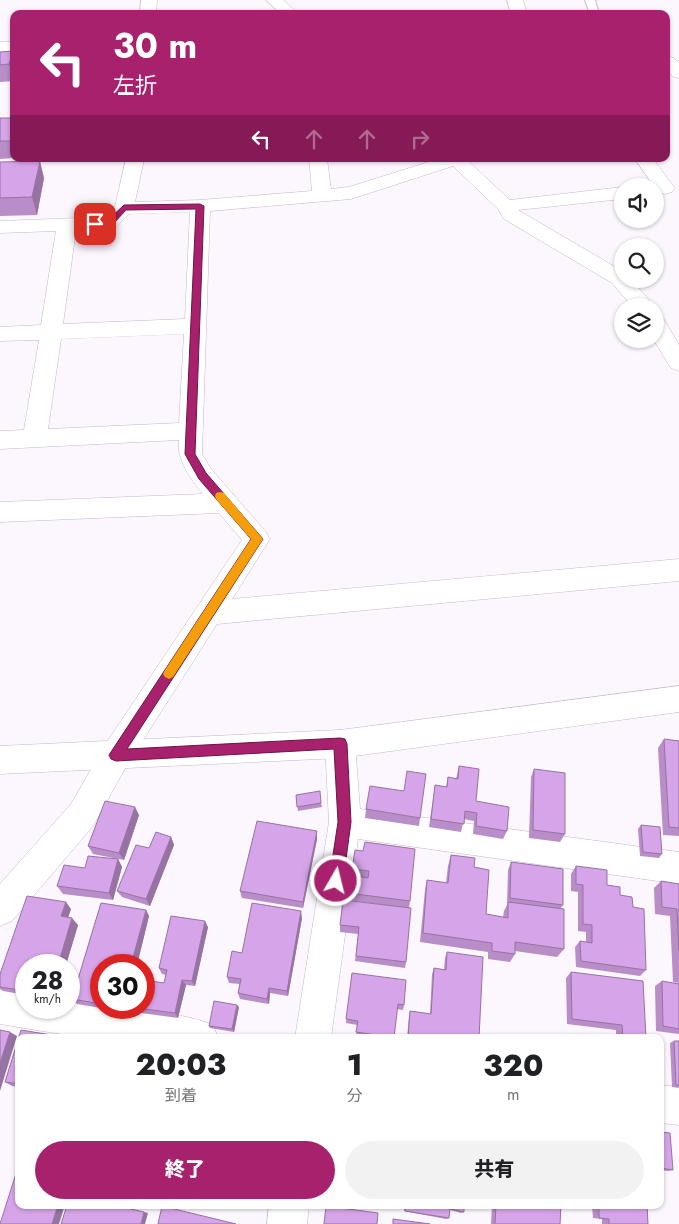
<!DOCTYPE html>
<html lang="ja">
<head>
<meta charset="utf-8">
<style>
  body { margin:0; font-family:Jost,"Noto Sans JP",sans-serif; background:#f2f2f2; color:#202124; height:100vh; display:flex; flex-direction:column; font-size:19px; white-space:nowrap }
  * { box-sizing:border-box; margin:0 }
  p { font-size:16px; color:#757577 }
  .icon { flex:none; width:28px; height:28px; fill:none; stroke:currentColor; stroke-width:2; stroke-linecap:round; stroke-linejoin:round }
  .map { position:relative; flex:1; overflow:hidden }
  .details { position:absolute; left:15px; top:1034px; width:649px; height:175px; display:flex; flex-direction:column; background:#fff; border-radius:10px; box-shadow:0 1px 4px #0004 }
  .details>* { flex:none }
  .banner { position:absolute; left:10px; top:10px; width:660px; height:152px; border-radius:10px; box-shadow:0 1px 4px #0004; background:#a7216c; color:#fff; overflow:hidden }
  .controls { position:absolute; left:614px; top:178px; display:grid; gap:10px }
  .controls a { display:grid; place-items:center; width:50px; height:50px; border-radius:50%; background:#fff; box-shadow:0 1px 4px #0004; font-size:25px }
  .speed { position:absolute; left:15px; top:954px; display:flex; gap:10px; font-size:25px; font-weight:700; text-align:center }
  .speed>* { display:grid; place-content:center; width:65px; height:65px; border-radius:50%; background:#fff; box-shadow:0 1px 4px #0004; line-height:1 }
  .speed small { font-size:12px; font-weight:400 }
  .speed .limit { border:8px solid #d22; background:#fff; color:#111 }
  .pin { position:absolute; display:grid; place-items:center; width:42px; height:42px; color:#fff; margin:-21px; border-radius:10px; box-shadow:0 2px 8px #0006 }
  .me { position:absolute; width:55px; margin:-28px; rotate:8deg; stroke-linejoin:round; filter:drop-shadow(0 0 4px #0008) }
  .turn { display:flex; align-items:center; gap:18px; height:105px; padding:0 20px; font-size:22px }
  .turn .icon { width:65px; height:65px; stroke-width:2.5 }
  .turn b { display:block; font-size:35px; line-height:42px }
  .lanes { display:flex; align-items:center; height:48px; padding:0 20px; background:#0003; justify-content:center; gap:25px; direction:ltr }
  .lanes .off { opacity:.35 }
  .eta { display:flex; justify-content:space-evenly; align-items:center; height:85px; text-align:center }
  .eta b { font-size:30px; font-weight:800; line-height:35px }
  .button { display:flex; gap:10px; margin-top:auto; padding:10px 20px }
  .button a { flex:1; height:58px; border-radius:30px; background:#a7216c; color:#fff; font-size:20px; font-weight:800; line-height:58px; text-align:center }
  .button a+a { background:#f2f2f2; color:#202124 }
  .map>svg:first-child { display:block }
  .lines { fill:none; stroke-linecap:round; stroke-linejoin:round }
  .service-casing { stroke:#c5b7ca; stroke-width:2 }
  .minor-casing { stroke:#c5b7ca; stroke-width:1 }
  .tertiary-casing { stroke:#c5b7ca; stroke-width:1 }
  .service { fill:#fff; fill-rule:evenodd }
  .minor { fill:#fff; fill-rule:evenodd }
  .tertiary { fill:#fff; fill-rule:evenodd }
  .wall { fill:#b88dc8 }
  .shaded-wall { fill:#9673a2 }
  .building { fill:#d6a4e8; stroke:#9673a2 }
  .route { fill:#a7216c; stroke:#6d1546 }
  .slow { fill:#f59e0b }
</style>
</head>
<body>
<div class="map">
<svg width="679" height="1224" viewBox="0 0 679 1224">
  <rect width="100%" height="100%" fill="#fcf6fe"/>
  <g class="lines">
    <g class="service-casing">
      <path id="service" d="M585,0H595L599,14H590Z"/>
    </g>
    <g class="minor-casing">
      <path id="minor" d="M141,0H157L156,14H140Z
        M266,0H283L299,14H281Z
        M507,0H523L527,14H511Z
        M0,42H14V52H0Z
        M666,56L674,58L679,63V78L673,77L666,69Z
        M126,159H144L135,202L200,200L312,191L309,159H327L331,189L349,187L438,159H466L510,200L622,187V199L518,210L622,271V279H631L654,306H632L612,283L504,219L498,209L453,166L351,199L210,211L202,454L211,469L266,532L270,539L232,599L679,559V581L217,624L127,765L93,826L12,921L0,926V884L71,804L105,745L242,540L219,513L0,522V502L203,494C190,478 177,461 179,440L0,449V431L24,430L39,340L0,341V327L41,325L56,231L0,233V221L104,217L115,206ZM190,212L185,319L63,324L76,230L116,227L129,214ZM184,334L179,423L48,429L61,339Z
        M635,159H653L675,188L672,192L665,194L658,192Z
        M655,316L663,318L679,345V371L671,368L653,339H655Z
        M340,730L351,734L355,744L360,809L679,852V884L358,839L331,1038H295L329,822L325,744L329,734Z
        M0,988L26,992V1008H69V999L101,1004V1008C133,1008 184,1013 213,1025L218,1038H85L0,1024Z
        M660,1085L679,1087V1125L660,1123Z
        M269,1205H309L307,1224H267Z"/>
    </g>
    <g class="tertiary-casing">
      <path id="tertiary" d="M679,686V712L340,758L0,774V746L340,730Z"/>
    </g>
    <use href="#service" class="service"/>
    <use href="#minor" class="minor"/>
    <use href="#tertiary" class="tertiary"/>
  </g>
  <path class="wall" d="M13,51L14,55V81L0,82V52Z
    M0,118H14V158L0,159Z
    M0,162L44,178L37,215L0,216Z
    M664,739L679,741V836L663,835L658,748Z
    M459,766L476,801L507,831L503,839L473,834L474,821L464,819L461,832L429,827L435,785L446,787L448,777L456,779Z
    M534,769L565,834L560,842L529,838L531,777Z
    M296,795L321,803L322,807L298,811Z
    M366,809L420,818L419,826L365,818Z
    M139,815L124,860L93,854L88,846Z
    M641,825L662,854L659,858L640,856L638,829Z
    M317,831V839L303,908L242,898L240,891Z
    M171,837L174,845L150,906L122,897L117,891Z
    M355,850L410,901L409,908L406,962L405,968L355,961L358,934L340,932V925L406,908L347,900L348,893L352,876Z
    M451,855L474,867L486,914L503,917L504,911L507,905L508,870L511,862L563,905L560,909L564,949L557,957L515,951V954L510,962L488,959V952L420,942L425,890L427,880L446,883L448,866Z
    M118,859L122,867L113,900L63,894L57,886Z
    M576,866L607,885L620,895L633,907L646,970L640,976L576,967L575,947L580,941L586,942V932L578,931V892L571,891V874Z
    M661,881L679,884V983L673,982L670,916L655,914L654,888Z
    M101,903L146,910L149,916L137,965H101V1008H125L124,1012L77,1004L72,999Z
    M71,909L68,918L78,925L66,965H26V995L3,991L0,989V974Z
    M302,918L288,996L270,993L269,1004L240,999L238,993L240,984L229,983L227,977L242,953Z
    M208,927L195,986L186,985L178,1018L134,1012L130,1008H144L164,983L166,975L162,974L159,968Z
    M447,952L479,1038H407L409,1016L410,1011L430,1014L432,974L434,968L444,970L445,958Z
    M571,972L646,1038H616V1030L567,1024L566,978Z
    M352,973L404,1005L403,1010L397,1009L394,1038H362L356,1037L357,1025L346,1023Z
    M662,981L679,984V1034L656,1031L655,986Z
    M239,1007L234,1032L210,1028L209,1026Z
    M19,1038V1087L12,1086L5,1082Z
    M674,1041H679V1088L672,1087L670,1043Z
    M660,1132L673,1170L668,1171L660,1170Z
    M404,1205H464V1212L461,1213L450,1210L449,1218L446,1219L404,1211Z
    M492,1205H561L560,1224H491Z
    M592,1205H647L648,1224H602V1219L593,1218Z"/>
  <path class="shaded-wall" d="M13,51L14,55V67H13L14,81L9,64Z
    M40,161L44,178L37,215L32,197Z
    M135,807L139,815L124,860L119,853Z
    M317,831V839L303,908V902Z
    M171,837L174,845L150,906L146,899Z
    M118,859L122,867L113,900L109,893Z
    M66,902L71,909L66,923L61,916Z
    M146,910L149,916L137,965H131Z
    M301,911L302,918L288,996L287,991Z
    M72,918L78,925L66,965H58Z
    M205,921L208,927L195,986L192,981Z
    M182,980L186,985L178,1018L175,1013Z
    M269,988L270,993L269,1004L267,999Z
    M237,1005L239,1007L234,1032L232,1029Z
    M120,1008H125L124,1012Z
    M10,1032L17,1036L0,1091V1063Z
    M58,1205H65L59,1224H52Z
    M144,1212L148,1213L145,1224H141Z"/>
  <path class="building" d="M13,51L9,64L0,65V52Z
    M0,118H14V141H0Z
    M40,161L32,197L0,198V162Z
    M664,739L679,741V828L669,827Z
    M459,766L479,769L476,801L509,807L507,831L476,826L477,813L465,811L464,824L431,819L435,785L447,787L448,777L458,779Z
    M534,769L565,773V834L533,830Z
    M407,771L426,774L420,818L366,809L370,786L404,791Z
    M320,791L321,803L297,807L296,795Z
    M105,801L135,807L119,853L88,846Z
    M257,821L317,831L303,902L240,891Z
    M641,825L660,827L662,854L643,852Z
    M156,832L171,837L146,899L117,891L136,845L149,848Z
    M365,842L415,849L410,901L348,893L350,875L368,878L369,871L352,869L355,850L363,851Z
    M451,855L475,858L474,867L489,870L486,914L508,918V902L564,909V949L515,942V954L492,951V943L423,933L427,880L448,883Z
    M88,856L118,859L109,893L57,886L64,865L85,868Z
    M511,862L563,869V905L510,898Z
    M576,866L607,870V885L620,887V895L632,897L633,907L644,909L646,970L581,961L580,941L592,943V925L583,924V885L576,884Z
    M661,881L679,884V950L677,909L662,907Z
    M27,896L66,902L61,916L72,918L58,965H26V991L0,987V974Z
    M343,900L411,908L406,962L356,956L359,927L340,925Z
    M101,903L146,910L131,965H101V1004L72,999Z
    M252,903L301,911L287,991L269,988L267,999L238,993L241,979L227,977L232,951L242,953Z
    M171,916L205,921L192,981L182,980L175,1013L136,1008H144V980L164,983L167,970L159,968Z
    M447,952L483,957L479,1038H408L410,1011L431,1014L434,968L446,970Z
    M571,972L643,981L646,1038H623L622,1025L572,1019Z
    M352,973L406,980L404,1005L398,1004L394,1038L356,1032L358,1021L346,1019Z
    M662,981L679,984V1029L663,1026Z
    M214,1001L237,1005L232,1029L209,1026Z
    M0,1030L10,1032L0,1063Z
    M21,1030L70,1038H19V1084L5,1082Z
    M674,1041H679V1085H676Z
    M660,1132L670,1133L673,1170L660,1168Z
    M19,1164V1205H58L52,1224H0Z
    M67,1205H114L144,1212L141,1224H61Z
    M406,1205H464V1212L450,1209L449,1218L405,1211Z
    M496,1205H561L560,1224H495Z
    M599,1205H647L648,1224H609V1219L599,1218Z
    M162,1206L236,1224H158Z
    M326,1206L378,1213L377,1224H324Z
    M393,1219L430,1224H393Z"/>
  <path class="route" d="M200,204L204,206L195,454L206,473L263,539L127,749L340,738L345,739L347,744L351,822L343,881L341,886L336,888L331,886L329,881L338,822L334,749L116,761L111,759L109,755L251,539L199,479L185,454L196,209L126,210L112,225L95,226L91,224L95,221H107L124,205Z"/>
  <path class="slow" d="M220,492L224,493L263,539L173,677L169,679L165,677L163,674L165,670L251,539L216,499L215,496L216,493Z"/>
</svg>
<div class="controls">
<a><svg class="icon" aria-label="sound" viewBox="0 0 24 24"><path d="M4 9h4l5-4v14l-5-4H4zM17 9q2 3 0 6"/></svg></a>
<a><svg class="icon" aria-label="search" viewBox="0 0 24 24"><circle cx="10" cy="10" r="6"/><path d="M15 15l6 6"/></svg></a>
<a><svg class="icon" aria-label="layers" viewBox="0 0 24 24"><path d="M12 4l9 5-9 5-9-5zM3 14l9 5 9-5"/></svg></a>
</div>
<div class="speed"><div>28<small>km/h</small></div><div class="limit">30</div></div>
<div class="pin" style="left:95px;top:224px;background:#d93025"><svg class="icon" aria-label="arrive" viewBox="0 0 24 24"><path d="M6 21V4h12l-3 4 3 4H6"/></svg></div>
<svg class="me" style="left:336px;top:881px" viewBox="-20 -20 40 40"><circle r="17" fill="#a7216c" stroke="#fff" stroke-width="3"/><path d="M0-11L8 9 0 5-8 9z" fill="#fff"/></svg>
<div class="banner">
<div class="turn"><svg class="icon" aria-label="left" viewBox="0 0 24 24"><path d="M17 20v-9H6M10 6l-5 5 5 5"/></svg><div><b>30 m</b>左折</div></div>
<div class="lanes"><svg class="icon" aria-label="left" viewBox="0 0 24 24"><path d="M17 20v-9H6M10 6l-5 5 5 5"/></svg><svg class="icon off" aria-label="ahead" viewBox="0 0 24 24"><path d="M12 20V5M6 11l6-6 6 6"/></svg><svg class="icon off" aria-label="ahead" viewBox="0 0 24 24"><path d="M12 20V5M6 11l6-6 6 6"/></svg><svg class="icon off" aria-label="right" viewBox="0 0 24 24"><path d="M7 20v-9h11M14 6l5 5-5 5"/></svg></div>
</div>
<section class="details">
<div class="eta">
<div><b>20:03</b><p>到着</p></div>
<div><b>1</b><p>分</p></div>
<div><b>320</b><p>m</p></div>
</div>
<div class="button"><a>終了</a><a>共有</a></div>
</section>
</div>
</body>
</html>
